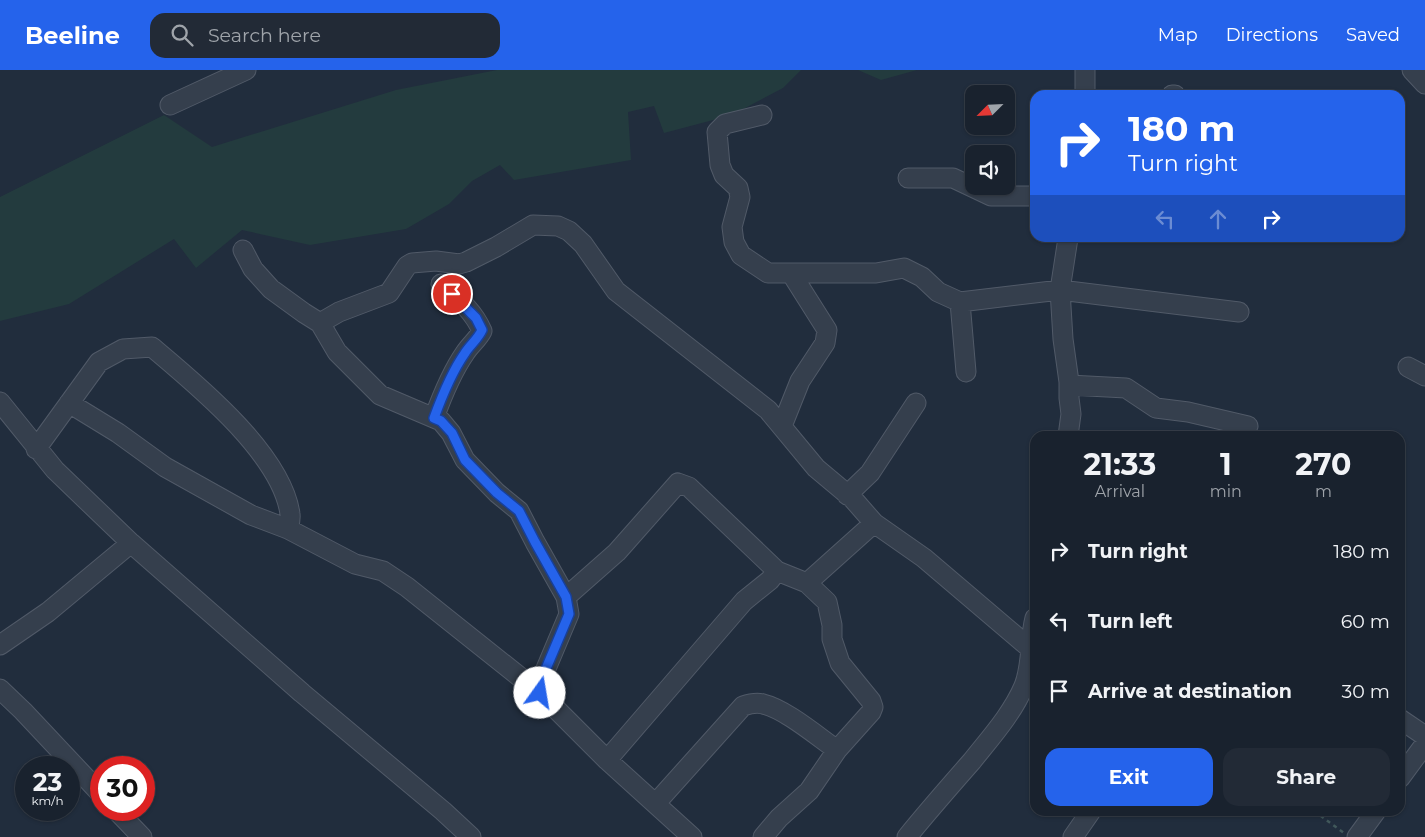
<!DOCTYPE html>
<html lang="en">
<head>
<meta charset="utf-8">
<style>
  body { margin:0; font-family:Montserrat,sans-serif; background:#222a36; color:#f1f3f6; height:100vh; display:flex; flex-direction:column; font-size:19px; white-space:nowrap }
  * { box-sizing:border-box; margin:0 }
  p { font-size:16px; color:#9fa4aa }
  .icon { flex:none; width:28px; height:28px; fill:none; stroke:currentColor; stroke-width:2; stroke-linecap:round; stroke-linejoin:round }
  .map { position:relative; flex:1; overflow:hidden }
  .details { position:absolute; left:1030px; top:361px; width:375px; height:385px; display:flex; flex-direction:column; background:#19222e; border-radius:15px; box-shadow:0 1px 4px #0004,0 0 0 1px #373f4a }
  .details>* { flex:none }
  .top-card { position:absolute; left:1030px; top:20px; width:375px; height:152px; border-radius:15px; box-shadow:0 1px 4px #0004,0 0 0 1px #373f4a; background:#2563eb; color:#fff; overflow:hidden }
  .needle { width:32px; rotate:246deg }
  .tools { position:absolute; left:965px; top:15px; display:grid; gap:10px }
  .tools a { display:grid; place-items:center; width:50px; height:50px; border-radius:10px; background:#19222e; box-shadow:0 1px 4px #0004,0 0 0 1px #373f4a; font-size:25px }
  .speed { position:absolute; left:15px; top:686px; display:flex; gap:10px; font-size:25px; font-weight:700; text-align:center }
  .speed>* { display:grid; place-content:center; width:65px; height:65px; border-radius:50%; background:#19222e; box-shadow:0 1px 4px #0004,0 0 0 1px #373f4a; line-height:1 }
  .speed small { font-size:12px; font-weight:400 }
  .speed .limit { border:8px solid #d22; background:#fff; color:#111 }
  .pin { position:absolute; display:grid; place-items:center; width:42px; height:42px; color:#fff; margin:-21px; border:2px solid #fff; border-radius:50%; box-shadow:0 1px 5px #0007 }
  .me { position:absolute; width:55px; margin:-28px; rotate:13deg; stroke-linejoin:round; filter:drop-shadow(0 0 4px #0008) }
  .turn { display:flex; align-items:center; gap:18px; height:105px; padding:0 15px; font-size:22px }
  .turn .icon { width:65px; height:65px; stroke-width:2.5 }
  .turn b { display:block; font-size:35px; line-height:42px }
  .lanes { display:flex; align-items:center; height:48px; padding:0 15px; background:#0003; justify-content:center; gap:25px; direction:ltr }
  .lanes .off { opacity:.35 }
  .eta { display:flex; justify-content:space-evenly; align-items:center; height:85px; text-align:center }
  .eta b { font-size:30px; font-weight:700; line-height:35px }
  .cta { display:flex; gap:10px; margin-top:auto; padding:10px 15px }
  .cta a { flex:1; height:58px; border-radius:15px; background:#2563eb; color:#fff; font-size:20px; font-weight:700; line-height:58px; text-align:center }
  .cta a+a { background:#222a36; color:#f1f3f6 }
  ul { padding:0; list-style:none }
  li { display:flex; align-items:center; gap:15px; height:70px; padding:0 15px }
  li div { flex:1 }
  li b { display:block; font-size:19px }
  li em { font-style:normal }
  header { display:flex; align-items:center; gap:30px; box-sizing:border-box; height:70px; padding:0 25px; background:#2563eb; color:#fff }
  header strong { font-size:24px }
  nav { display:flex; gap:28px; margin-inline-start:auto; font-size:18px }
  .search { width:350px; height:45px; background:#222a36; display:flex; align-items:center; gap:12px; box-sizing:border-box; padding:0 18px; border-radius:15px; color:#9fa4aa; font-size:19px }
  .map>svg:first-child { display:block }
  .grass { fill:#233b3e }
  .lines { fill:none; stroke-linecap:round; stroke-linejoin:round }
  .minor-casing { stroke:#515a68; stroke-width:21 }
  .path { stroke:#41585b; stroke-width:2.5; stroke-dasharray:4 4; stroke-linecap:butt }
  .minor { stroke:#353f4d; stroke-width:19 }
  .route-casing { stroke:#184099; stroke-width:12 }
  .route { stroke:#2563eb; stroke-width:9 }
</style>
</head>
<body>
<header>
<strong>Beeline</strong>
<div class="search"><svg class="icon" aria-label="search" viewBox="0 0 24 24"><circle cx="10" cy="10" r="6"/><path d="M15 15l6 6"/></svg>Search here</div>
<nav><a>Map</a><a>Directions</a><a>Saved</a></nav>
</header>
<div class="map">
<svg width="1425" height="767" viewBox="0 0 1425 767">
  <rect width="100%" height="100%" fill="#212d3d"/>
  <path class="grass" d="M497,0H801L783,18L732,45L664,63L654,36L628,42L631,90L514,110L500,95L472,111L449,134L406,159L310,175L242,160L196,198L174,169L69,234L0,251V127L164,45L212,77L396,20Z
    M858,0H917L881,10Z"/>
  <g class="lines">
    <g class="minor-casing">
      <path id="minor" d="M1412,0L1425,14
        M1085,25V0
        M1172,25H1175
        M170,35L246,0
        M762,45L725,54L717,62L720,95L724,105L738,118L740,127L732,157L734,172L741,185L768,203H876L904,198L922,207L938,222L960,232L1060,220L1239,242
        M908,108H953L991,126H1035
        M1068,168L1060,220L1063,269L1069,312V328L1071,344L1068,366
        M243,180L253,199L271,219L304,243L320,253L337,282L380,325L441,351L451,363L465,390L497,423L519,441L535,472L566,527L569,544L545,601L540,623
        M960,232L966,302
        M320,253L339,242L389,223L407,196L412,193L436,191L459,194L466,192L496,177L533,155L558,156L569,161L583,174L616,221L768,340L816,398L853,429L874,453L807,513L777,501L770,510L744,531L607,690
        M1408,297L1425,306
        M1069,315L1126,318L1156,338L1188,342L1248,356
        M0,332L55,400L131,473L302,623L443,741L471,767
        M69,333L118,363L165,397L251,445L288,459L355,494L383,501L407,517L540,623L607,690L692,767
        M434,348C442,326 451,303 465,283C470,275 478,269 482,261C473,240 457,228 441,214
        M782,356L800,311L825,273L827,260L791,203
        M36,379L99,292L123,279L152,277C196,314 282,384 290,444C291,449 289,455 288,459
        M847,425L870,403L916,333
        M874,453L924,488L1031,579
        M566,527L617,482L678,413L689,417L777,501
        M0,575L48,542L131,473
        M0,619L23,641L101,724
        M1400,649L1425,666
        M1400,708L1422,678L1425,677
        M656,733L743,636C749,634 756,632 763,634C785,639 817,666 837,680
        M116,740L142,767
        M763,767L779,748L809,721L837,680L871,642L873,637L871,631L840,593L832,569V555L827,532L807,513
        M907,767C928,741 950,716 972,691C991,667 1012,644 1024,616C1033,593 1029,571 1035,548
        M1073,767L1091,741
        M1357,767L1376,741"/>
    </g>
    <path class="path" d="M1314,741L1344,763"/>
    <use href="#minor" class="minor"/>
  </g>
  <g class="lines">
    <g class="route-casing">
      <path id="route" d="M452,224L476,248L482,260C478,269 470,275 465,283C451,303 442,326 434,348L441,351L452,363L465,390L497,423L519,441L535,472L566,527L569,544L545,601L540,623"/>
    </g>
    <use href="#route" class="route"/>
  </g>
</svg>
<div class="tools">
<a><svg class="needle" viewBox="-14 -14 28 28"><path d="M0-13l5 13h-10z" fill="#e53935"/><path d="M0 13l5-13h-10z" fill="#9fa4aa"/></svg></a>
<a><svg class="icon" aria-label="sound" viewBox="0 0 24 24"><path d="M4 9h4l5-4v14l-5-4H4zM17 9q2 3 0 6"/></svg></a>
</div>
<div class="speed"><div>23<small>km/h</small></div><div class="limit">30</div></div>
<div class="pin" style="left:452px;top:224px;background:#d93025"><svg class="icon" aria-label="arrive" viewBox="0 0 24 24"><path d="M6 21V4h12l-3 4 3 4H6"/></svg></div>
<svg class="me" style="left:540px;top:623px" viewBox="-20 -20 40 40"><circle r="19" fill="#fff"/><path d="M0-13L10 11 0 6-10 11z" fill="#2563eb"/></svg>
<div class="top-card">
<div class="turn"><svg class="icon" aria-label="right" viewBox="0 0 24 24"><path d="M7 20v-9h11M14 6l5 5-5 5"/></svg><div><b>180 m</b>Turn right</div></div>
<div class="lanes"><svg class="icon off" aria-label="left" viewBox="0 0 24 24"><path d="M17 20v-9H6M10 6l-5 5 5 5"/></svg><svg class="icon off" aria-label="ahead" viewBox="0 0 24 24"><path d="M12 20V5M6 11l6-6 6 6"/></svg><svg class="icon" aria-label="right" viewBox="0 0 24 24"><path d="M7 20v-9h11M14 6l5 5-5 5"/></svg></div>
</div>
<section class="details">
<div class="eta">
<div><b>21:33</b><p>Arrival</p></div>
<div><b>1</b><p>min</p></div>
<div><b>270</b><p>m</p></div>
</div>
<ul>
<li><svg class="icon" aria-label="right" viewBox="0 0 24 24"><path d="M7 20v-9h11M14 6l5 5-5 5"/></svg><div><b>Turn right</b></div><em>180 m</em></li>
<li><svg class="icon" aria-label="left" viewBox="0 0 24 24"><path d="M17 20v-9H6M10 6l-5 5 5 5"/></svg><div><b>Turn left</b></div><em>60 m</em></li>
<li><svg class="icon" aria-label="arrive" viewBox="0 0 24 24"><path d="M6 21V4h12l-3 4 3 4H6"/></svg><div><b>Arrive at destination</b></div><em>30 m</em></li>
</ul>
<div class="cta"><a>Exit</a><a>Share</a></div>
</section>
</div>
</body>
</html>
